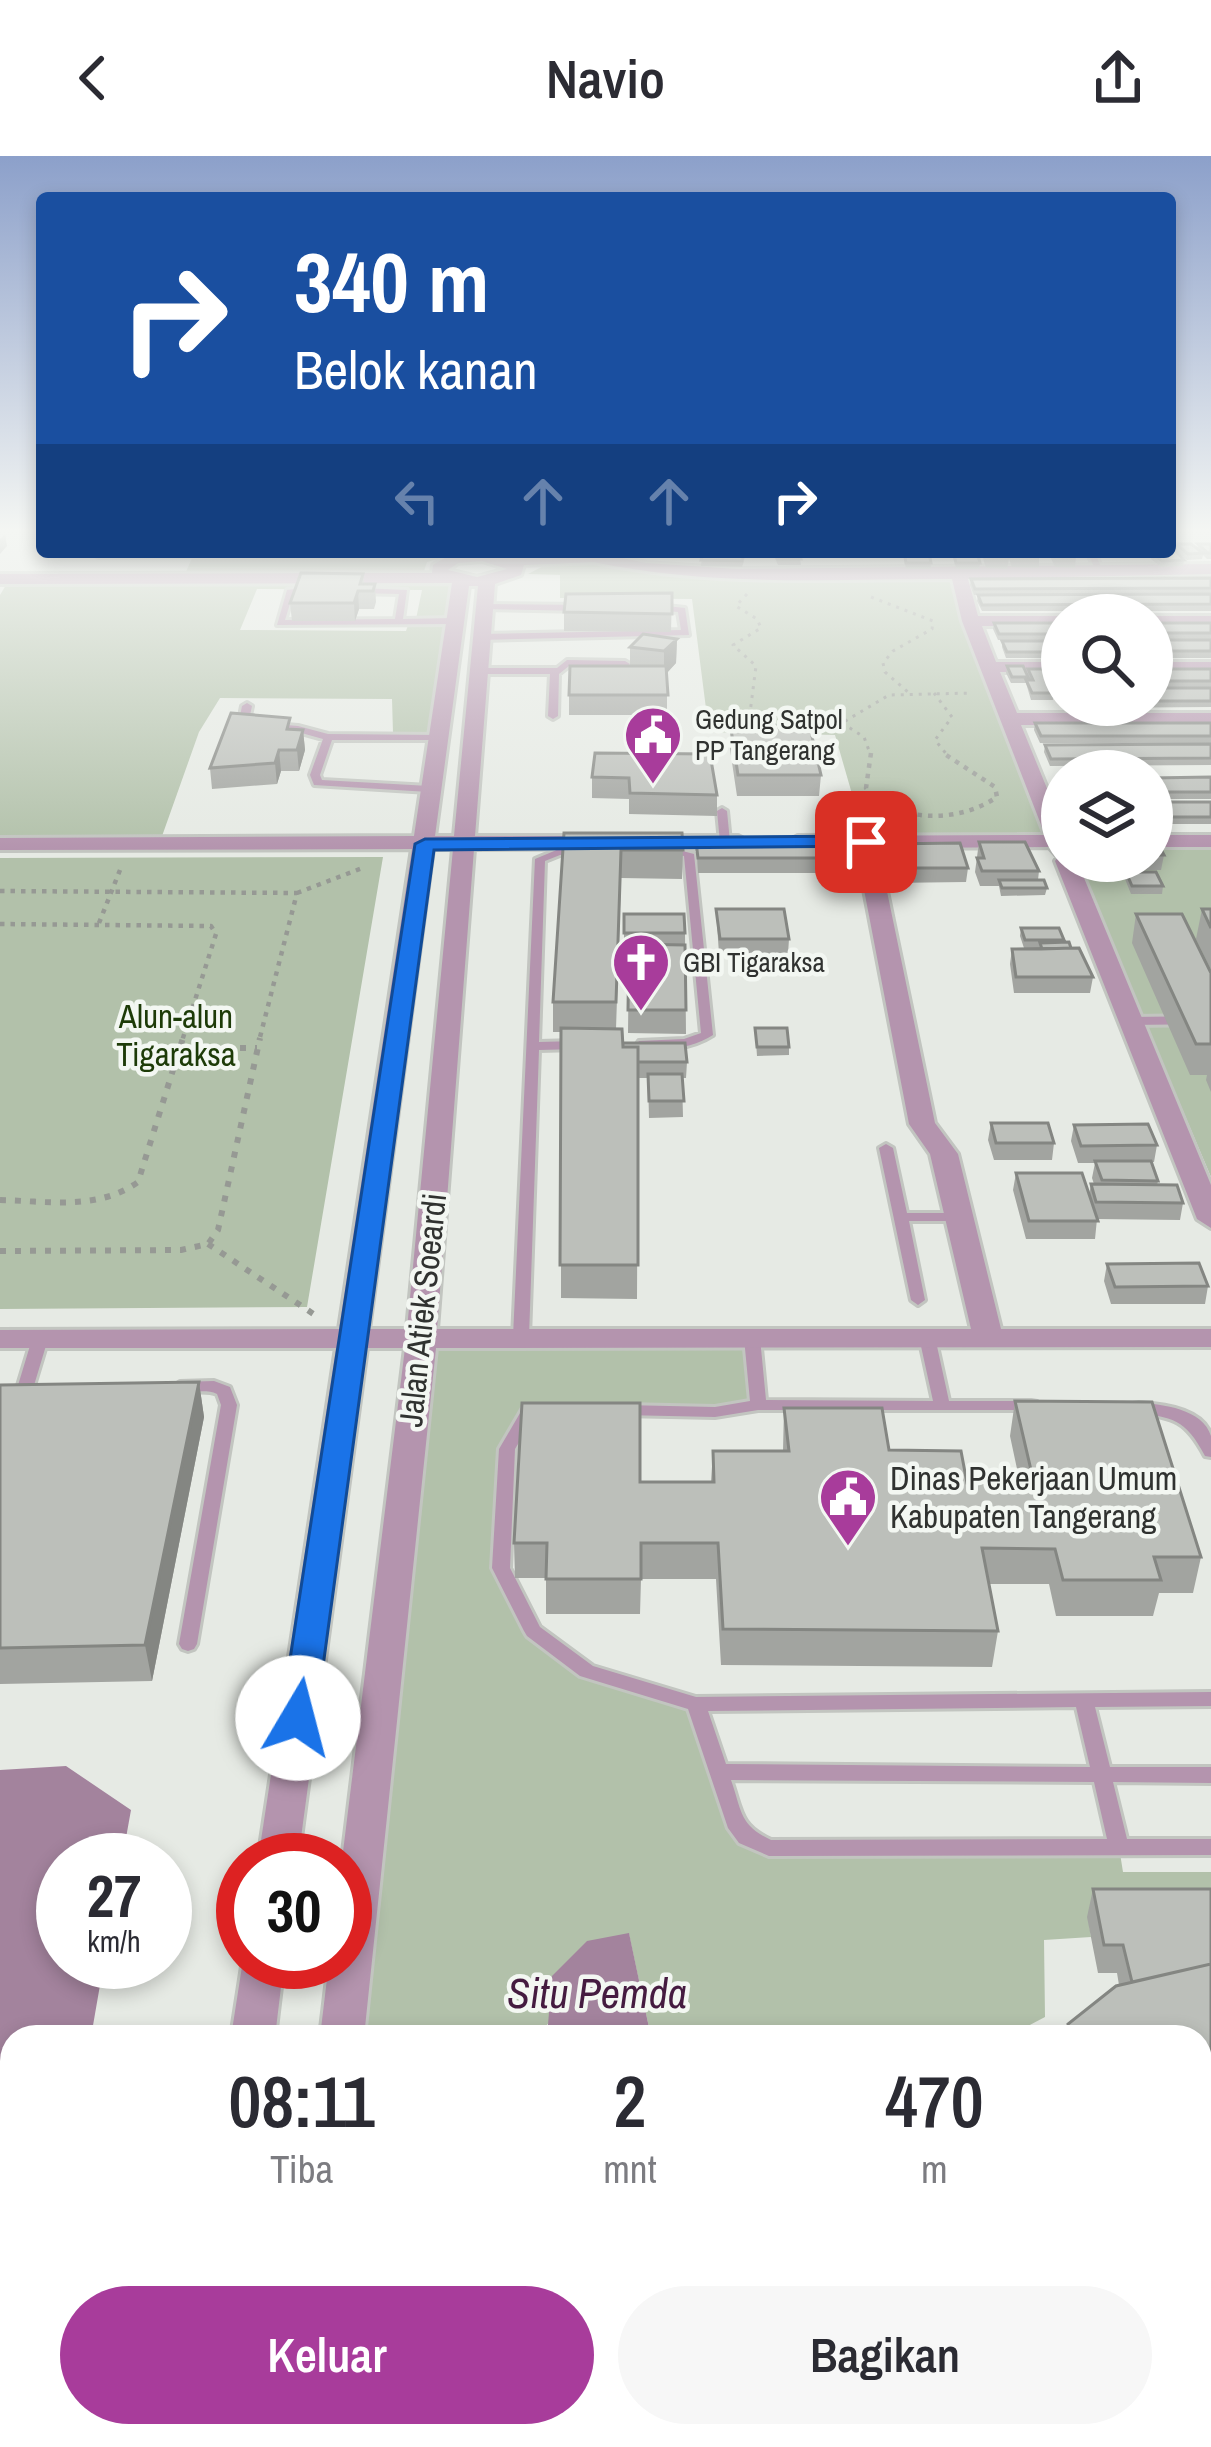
<!DOCTYPE html>
<html lang="id">
<head>
<meta charset="utf-8">
<style>
  body { margin:0; font-family:"Archivo Narrow",sans-serif; background:#f7f7f7; color:#2b2b33; height:100vh; display:flex; flex-direction:column; font-size:45px; white-space:nowrap }
  * { box-sizing:border-box; margin:0 }
  p { font-size:39px; color:#7c7c81 }
  .icon { flex:none; width:66px; height:66px; fill:none; stroke:currentColor; stroke-width:2; stroke-linecap:round; stroke-linejoin:round }
  .map { position:relative; flex:1; overflow:hidden }
  .drawer { position:absolute; left:0px; top:1869px; width:1212px; height:423px; display:flex; flex-direction:column; background:#fff; border-radius:36px 36px 0 0; box-shadow:0 6px 18px #0003 }
  .drawer>* { flex:none }
  .top-card { position:absolute; left:36px; top:36px; width:1140px; height:366px; border-radius:12px; box-shadow:0 6px 18px #0003; background:#1a4fa0; color:#fff; overflow:hidden }
  .buttons { position:absolute; left:1041px; top:438px; display:grid; gap:24px }
  .buttons a { display:grid; place-items:center; width:132px; height:132px; border-radius:50%; background:#fff; box-shadow:0 6px 18px #0003; font-size:60px }
  .speed { position:absolute; left:36px; top:1677px; display:flex; gap:24px; font-size:60px; font-weight:700; text-align:center }
  .speed>* { display:grid; place-content:center; width:156px; height:156px; border-radius:50%; background:#fff; box-shadow:0 6px 18px #0003; line-height:1 }
  .speed small { font-size:30px; font-weight:400 }
  .speed .limit { border:18px solid #d22; background:#fff; color:#111 }
  .pin { position:absolute; display:grid; place-items:center; width:102px; height:102px; color:#fff; margin:-51px; border-radius:24px; box-shadow:0 6px 18px #0006 }
  .me { position:absolute; width:132px; margin:-66px; rotate:8deg; stroke-linejoin:round; filter:drop-shadow(0 0 9px #0008) }
  .turn { display:flex; align-items:center; gap:42px; height:252px; padding:0 60px; font-size:54px }
  .turn .icon { width:156px; height:156px; stroke-width:2.5 }
  .turn b { display:block; font-size:84px; line-height:102px }
  .lanes { display:flex; align-items:center; height:114px; padding:0 60px; background:#0003; justify-content:center; gap:60px; direction:ltr }
  .lanes .off { opacity:.35 }
  .eta { display:flex; justify-content:space-evenly; align-items:center; height:204px; text-align:center }
  .eta b { font-size:72px; font-weight:600; line-height:84px }
  .cta { display:flex; gap:24px; margin-top:auto; padding:24px 60px }
  .cta a { flex:1; height:138px; border-radius:72px; background:#a83c9b; color:#fff; font-size:48px; font-weight:600; line-height:138px; text-align:center }
  .cta a+a { background:#f7f7f7; color:#2b2b33 }
  header { display:flex; justify-content:space-between; align-items:center; height:156px; padding:0 60px; background:#fff; font-size:54px; font-weight:600 }
  .map>svg:first-child { display:block }
  .green { fill:#b2c1aa }
  .water { fill:#a3839d }
  .lines { fill:none; stroke-linecap:round; stroke-linejoin:round }
  .lane-casing { stroke:#c2c5c0; stroke-width:6 }
  .street-casing { stroke:#c2c5c0; stroke-width:6 }
  .path-far2 { stroke:#969994; stroke-width:3; stroke-dasharray:3 6; stroke-linecap:butt }
  .path-far1 { stroke:#969994; stroke-width:4.5; stroke-dasharray:4.5 6; stroke-linecap:butt }
  .path { stroke:#969994; stroke-width:6; stroke-dasharray:6 9; stroke-linecap:butt }
  .lane { fill:#b494ae; fill-rule:evenodd }
  .street { fill:#b494ae; fill-rule:evenodd }
  .wall { fill:#a2a4a0 }
  .shaded-wall { fill:#848682 }
  .building { fill:#bcbfba; stroke:#848682; stroke-width:3 }
  .route { fill:#1a73e8; stroke:#114b97; stroke-width:3 }
  .labels { text-anchor:middle; dominant-baseline:central; stroke-width:9; stroke-linejoin:round; paint-order:stroke }
  .far-poi-label { font-size:27px; fill:#303230; stroke:#f3f7f2; text-anchor:start }
  .park-label { font-size:33px; fill:#1d3b08; stroke:#f3f7f2 }
  .street-label { font-size:33px; fill:#303230; stroke:#f3f7f2 }
  .poi-label { font-size:33px; fill:#303230; stroke:#f3f7f2; text-anchor:start }
  .near-water-label { font-size:42px; font-style:italic; fill:#451b40; stroke:#f3f7f2 }
</style>
</head>
<body>
<header><svg class="icon" aria-label="back" viewBox="0 0 24 24"><path d="M15 5l-7 7 7 7"/></svg>Navio<svg class="icon" aria-label="share" viewBox="0 0 24 24"><path d="M12 15V3M7 8l5-5 5 5M5 13v7h14v-7"/></svg></header>
<div class="map">
<svg width="1211" height="2291" viewBox="0 0 1211 2291">
  <rect width="100%" height="100%" fill="#e6eae4"/>
  <path class="green" d="M404,396H464L427,406L424,415L411,419L184,420L193,400Z
    M581,403L643,415L738,420L953,422L1056,683H865L835,579L709,576L692,443L560,442V419L528,418L553,405Z
    M9,424L458,426L454,464L416,463L422,434L257,433L240,474L406,475L409,466H454L434,578L393,577L392,543L220,542L199,576L161,683L0,682V439Z
    M1152,692H1211V1021L1077,705H1152Z
    M383,701L307,1151L0,1153V702Z
    M752,1182L758,1249L715,1256L532,1252L507,1293L501,1412L533,1475L587,1514L696,1548L721,1616L756,1688L1119,1691L1123,1716H1211V1761H1088L1091,1781L1044,1784L1045,1861L1007,1881H651L629,1778L545,1871L547,1881H342L421,1184Z
    M12,2083V2280H686L688,2291H0V2091Z"/>
  <path class="water" d="M66,1610L131,1654L122,1704H63V1806H104L91,1881H12V2083L0,2091V1614Z
    M629,1777L651,1881H547L552,1820L587,1785Z
    M1200,2208L1211,2210V2291H690L689,2280H1200Z"/>
  <g class="lines">
    <g class="lane-casing">
      <path id="lane" d="M157,396H395L391,398L99,401L95,399L99,397Z
        M1087,396H1095L1104,419H1098Z
        M311,431L314,432V436L293,438L285,464L395,463L399,438L356,437V433L359,432L407,434L403,463L455,462L459,465L455,468L277,469L287,434Z
        M484,448L585,449L589,452L585,455L481,453V449Z
        M657,449L685,452L689,479L481,484L477,481L481,478L681,474L678,456L654,454V450Z
        M567,504L625,505L630,508L625,511L569,510L559,518L558,560L553,563L548,560L550,518H479L474,515L479,512H557Z
        M247,547L252,550L249,564L252,566L298,570L328,578L440,579L442,581L437,584H332L320,619L322,624L429,630L434,633L429,636L314,629L310,619L323,583L298,576L249,572L239,565L242,550Z
        M722,652L727,655L730,686L725,689L720,686L717,655Z
        M667,691L694,698L713,879C693,892 659,898 637,888L639,885L684,883L701,877L684,700L663,696V692Z
        M583,692L588,695L587,697L560,699L545,705L539,886L577,885L583,889L577,893L539,894L529,1181L521,1186L513,1181L535,703L559,693Z
        M1211,860V868L1131,869L1125,865L1131,861Z
        M886,988L893,992L907,1057H958L965,1061L958,1065H909L925,1144L918,1149L911,1144L879,992Z
        M927,1176L935,1181L949,1245H1031L1037,1246L1039,1250L1037,1254H758L715,1261L623,1259L615,1254L623,1249L715,1251L750,1245L744,1182L752,1177L760,1182L766,1244L933,1245L919,1181Z
        M40,1178L48,1183L32,1236L30,1240H18L16,1236L32,1183Z
        M214,1225L230,1231L237,1249L197,1488L194,1493L188,1495L182,1493L179,1488L221,1249L217,1238C203,1231 184,1241 172,1231L180,1226Z
        M1139,1247C1162,1248 1203,1253 1211,1280C1211,1287 1211,1294 1211,1301L1205,1300C1185,1262 1173,1262 1133,1256L1131,1252L1133,1248Z
        M529,1251L537,1256L515,1293L510,1412L540,1471L593,1510L696,1541L1211,1536V1550L1095,1551L1110,1611H1211V1627L1113,1626L1127,1683H1211V1699L769,1700L739,1687L728,1672L688,1553L580,1520L527,1480L524,1475L492,1412L499,1293L523,1252ZM1076,1551L1090,1611L726,1608L708,1555ZM731,1624L1094,1626L1107,1683L771,1684C739,1669 742,1655 731,1624Z"/>
    </g>
    <g class="street-casing">
      <path id="street" d="M475,396L504,401L594,396L646,407L737,413L1211,408V418L968,423L978,460H1062V470H982L996,506H1062V516H1000L1017,557H1211V569H1021L1062,669V705H1077L1211,1029V1072L1197,1063L1055,705L1058,701L1049,691L878,692L935,967L958,998L1001,1173H1211V1191L436,1192L364,1881H320L329,1806H345L342,1704L405,1192H367L298,1704H258L336,1192H0V1174L339,1173L412,693L0,694V682L414,680L452,427L0,428V418L432,417L433,409L448,400ZM482,405L507,413L477,421L448,414L458,407ZM594,406C711,431 833,423 952,423L962,465L1045,679L798,680L787,686L798,692H856L909,968L930,998L971,1173H437L474,693L738,692L749,686L738,680H475L495,428L521,419L524,409ZM469,430H478L454,680H435ZM433,693H453L407,1173H369Z
        M1152,460H1211V470H1152Z
        M1152,506H1211V516H1152Z
        M1152,679H1211V691H1152Z
        M243,1804L284,1806L275,1881H231Z
        M71,2280H128L123,2291H66Z
        M389,2280H441L446,2291H394Z"/>
    </g>
    <path class="path-far2" d="M747,438L736,450L757,463L761,472L733,489L756,510L750,557L773,569L824,571L842,567L889,539L972,537
      M871,441L933,465L932,473L893,495L883,507L885,516L909,537
      M934,537L952,561L935,584L948,600
      M842,567L864,581L871,600"/>
    <path class="path-far1" d="M871,597L866,632C898,668 959,667 997,641L995,631L943,597
      M0,735L297,737L259,885
      M297,737L365,711
      M99,767L122,709
      M0,768L211,770L216,778L182,885"/>
    <path class="path" d="M180,892H257
      M0,1044C47,1045 97,1055 138,1026L183,882
      M208,1088L315,1159
      M0,1095L181,1094L208,1088L218,1074L260,882"/>
    <use href="#lane" class="lane"/>
    <use href="#street" class="street"/>
  </g>
  <path class="wall" d="M1176,388L1197,393L1198,388H1211V403H1207L1203,399L1202,403L1187,404L1178,397L1184,404L1183,410L1161,411L1151,403L1152,397L1170,396L1175,394Z
    M645,396H667L666,399H646Z
    M696,396H727L726,398L744,405L742,411L701,410L702,401L696,400Z
    M772,396H799L801,409H778Z
    M814,396H853L852,399L816,400Z
    M900,396H929L931,413H906L903,398Z
    M946,396H977L980,407L979,413H956L953,398H947Z
    M981,396H1039V412L1012,411L1009,403L1007,413L986,412Z
    M1048,396H1075L1076,400L1075,412L1055,411Z
    M363,418L364,428H375L376,446L374,453H359L355,465H292L290,447Z
    M1211,422V438L974,439L970,429L971,423Z
    M672,437L671,476L564,475V456Z
    M1211,438V455H982L977,445L978,439Z
    M994,467H1062V484H998L993,473Z
    M1152,467H1211V484H1152Z
    M677,483L676,507L667,517V559H569V539L630,510V491Z
    M1152,484H1211V502H1152Z
    M1002,485H1062V502H1006L1002,491Z
    M1007,510L1027,520L1028,513H1062V544H1056L1053,539V544H1031L1026,527H1011L1006,517Z
    M1152,513H1211V531H1152Z
    M1152,532H1211V551L1085,552L1083,549H1152Z
    M1035,567H1211V587H1040L1034,574Z
    M731,573L821,619L819,640H737L730,593Z
    M291,574H303L305,594L299,615H281L277,628L212,633L210,612Z
    M1211,588V609L1050,610L1044,596L1045,589Z
    M595,597L717,639V660L629,658V643L592,642V621Z
    M1211,621V643H1152V622Z
    M1152,646H1211V668H1152Z
    M564,677L683,694L682,723L621,722L616,873L623,887L687,906L686,922H682L683,961L649,962L648,922H638L637,1143L561,1142V876H553V846Z
    M1152,682L1164,699L1161,714H1119L1115,705H1152Z
    M696,686L838,702L837,717H698Z
    M979,686L1039,715L1038,724L1047,732L1045,739L1001,740L999,730H980L975,716Z
    M884,688L968,712L966,726L889,727L883,702Z
    M1126,716L1163,730L1162,738H1131L1125,723Z
    M716,753L789,783L788,798H719Z
    M1202,753H1211V814L1196,783Z
    M624,758L685,777L686,878L628,877L629,792H624Z
    M1136,758L1211,817V936L1206,924L1207,919H1190L1132,787Z
    M1021,772L1064,784V787L1071,792L1093,821L1090,837H1014L1010,808L1012,793L1024,792L1020,780Z
    M755,872L789,891V899L757,900Z
    M991,967L1054,987L1052,1004H994L988,984Z
    M1074,969L1157,989L1154,1006H1152L1158,1025L1157,1029L1183,1047L1180,1064L1097,1063L1095,1083H1026L1013,1034L1016,1017L1089,1039L1091,1028H1094L1092,1022L1095,1007H1078L1071,985Z
    M1107,1108L1208,1130L1205,1148H1111L1104,1125Z
    M199,1226L204,1261L152,1525L0,1528V1229Z
    M1015,1245L1201,1401L1193,1437H1159L1153,1460H1056L1049,1428H989L998,1475L992,1511L721,1509L716,1423H641L640,1458H546V1422H515L514,1387L640,1326H711L713,1295H783L784,1252L967,1327H1020L1010,1280Z
    M1093,1733H1211V2025L1200,2022V1881H1066L1068,1868L1119,1829L1117,1817H1098L1087,1761Z"/>
  <path class="shaded-wall" d="M5,378L7,390L0,398V383Z
    M358,435L359,453L355,465L354,447Z
    M677,483L676,507L664,520V495Z
    M303,574L305,594L299,615L297,594Z
    M279,594L281,615L277,628L275,607Z
    M199,1226L204,1261L152,1525L145,1489Z"/>
  <path class="building" d="M1176,388H1191L1203,397L1188,398Z
    M1198,388H1211V397H1208Z
    M1170,392H1173L1184,404L1162,405L1152,397L1170,396Z
    M774,396H799L801,403H778Z
    M904,396H929L931,407H906Z
    M953,396H977L980,407H956Z
    M986,396H1007L1009,401L988,400Z
    M1012,396H1039L1040,400L1013,399Z
    M1055,396H1075L1076,400L1056,399Z
    M703,397L744,399L742,405L701,404Z
    M301,417L363,418L360,428H375L373,435H358L354,447H290Z
    M1211,422V432L975,433L971,423Z
    M672,437V458L564,456L566,438Z
    M1211,438V448L982,449L978,439Z
    M994,467H1062V478H999Z
    M1152,467H1211V477H1152Z
    M643,478L677,483L664,495L630,491Z
    M1152,484H1211V495H1152Z
    M1002,485H1062V496H1007Z
    M570,510H666L668,539H569Z
    M1007,510H1023L1028,521H1012Z
    M1028,513H1062V537H1057L1049,522L1054,537H1032L1026,524H1033Z
    M1152,513H1211V525H1152Z
    M1152,532H1211V545H1152Z
    M231,557L290,562L287,573L303,574L297,594H279L275,607L210,612Z
    M1035,567H1211V580H1041Z
    M810,572L821,619H738L731,573Z
    M1211,588V602L1051,603L1045,589Z
    M595,597L710,598L717,639L630,637L629,622L592,621Z
    M1211,621V636H1152V622Z
    M1152,646H1211V661H1152Z
    M564,677H682L683,694H621L616,846H553Z
    M1152,682H1155L1164,699H1152Z
    M696,686H835L838,702H698Z
    M979,686H1025L1039,715H982L977,702H984Z
    M960,687L968,712H891L884,688Z
    M1126,716H1156L1163,730H1132Z
    M999,724H1044L1047,732H1002Z
    M716,753H784L789,783H720Z
    M1202,753H1211V772Z
    M624,758H684L685,777H624Z
    M1136,758H1182L1211,817V888H1196Z
    M1021,772H1059L1064,784H1025Z
    M1069,786L1071,792L1042,793L1040,787Z
    M629,788L685,789L686,854H628Z
    M1079,792L1093,821H1016L1012,793Z
    M561,872L622,873L623,891H638V1109H560Z
    M755,872H787L789,891H757Z
    M623,887H685L687,906H638V891H623Z
    M648,918H682L684,945H649Z
    M991,967H1048L1054,987H996Z
    M1148,968L1157,989L1081,990L1074,969Z
    M1095,1005H1151L1158,1025L1102,1024Z
    M1016,1017H1082L1098,1065H1029Z
    M1091,1028L1177,1029L1183,1047L1096,1046Z
    M1199,1107L1208,1130L1115,1131L1107,1108Z
    M199,1226L145,1489L0,1492V1229Z
    M1015,1245L1152,1246L1201,1401H1154L1161,1424H1063L1055,1393L982,1392L998,1475L723,1473L718,1387H641V1423H546L547,1387H514L522,1247H640V1326H714L713,1295H789L784,1252H882L889,1294L961,1295L967,1327H1034Z
    M1093,1733H1211V1808L1132,1826L1123,1789H1104Z
    M1211,1808V1986L1200,1983V1881H1071L1068,1868L1116,1830Z"/>
  <linearGradient id="sky" x2="0" y2="1"><stop stop-color="#8ca0ca"/><stop offset="0.54" stop-color="#f4f6f3"/><stop offset="1" stop-color="#f4f6f3" stop-opacity="0"/></linearGradient>
  <rect width="1211" height="694" fill="url(#sky)"/>
  <path class="route" d="M866,680L873,682V690L434,694L316,1562L311,1571L298,1575L286,1571L281,1562L415,688L425,683Z"/>
  <defs>
    <g id="civic-pin" transform="scale(3)"><path d="M0 17L-7.5 6A9.5 9.5 0 1 1 7.5 6Z" fill="#a83c9b" stroke="#f3f7f2"/><path d="M-.6-6.5H3V-4.5H.6V-3L4-1V1h2V6H-6V1h2V-1L-.6-3ZM-1.2 2.5V6h2.4V2.5Z" fill="#fff"/></g>
    <g id="church-pin" transform="scale(3)"><path d="M0 17L-7.5 6A9.5 9.5 0 1 1 7.5 6Z" fill="#a83c9b" stroke="#f3f7f2"/><path d="M-1.2-6h2.4v3.5h3.3v2.4h-3.3V6h-2.4V-.1h-3.3v-2.4h3.3Z" fill="#fff"/></g>
  </defs>
  <g fill-rule="evenodd">
    <use href="#civic-pin" x="653" y="579"/>
    <use href="#church-pin" x="641" y="806"/>
    <use href="#civic-pin" x="848" y="1341"/>
  </g>
  <g class="labels">
    <g class="far-poi-label">
      <text x="695" y="563">Gedung Satpol<tspan x="695" dy="31">PP Tangerang</tspan></text>
      <text x="683" y="806">GBI Tigaraksa</text>
    </g>
    <g class="park-label">
      <text x="176" y="860">Alun-alun<tspan x="176" dy="38">Tigaraksa</tspan></text>
    </g>
    <g class="street-label">
      <text transform="translate(422 1154) rotate(-84)">Jalan Atiek Soeardi</text>
    </g>
    <g class="poi-label">
      <text x="890" y="1322">Dinas Pekerjaan Umum<tspan x="890" dy="38">Kabupaten Tangerang</tspan></text>
    </g>
    <g class="near-water-label">
      <text x="597" y="1837">Situ Pemda</text>
    </g>
  </g>
</svg>
<div class="buttons">
<a><svg class="icon" aria-label="search" viewBox="0 0 24 24"><circle cx="10" cy="10" r="6"/><path d="M15 15l6 6"/></svg></a>
<a><svg class="icon" aria-label="layers" viewBox="0 0 24 24"><path d="M12 4l9 5-9 5-9-5zM3 14l9 5 9-5"/></svg></a>
</div>
<div class="speed"><div>27<small>km/h</small></div><div class="limit">30</div></div>
<div class="pin" style="left:866px;top:686px;background:#d93025"><svg class="icon" aria-label="arrive" viewBox="0 0 24 24"><path d="M6 21V4h12l-3 4 3 4H6"/></svg></div>
<svg class="me" style="left:298px;top:1562px" viewBox="-20 -20 40 40"><circle r="19" fill="#fff"/><path d="M0-13L10 11 0 6-10 11z" fill="#1a73e8"/></svg>
<div class="top-card">
<div class="turn"><svg class="icon" aria-label="right" viewBox="0 0 24 24"><path d="M7 20v-9h11M14 6l5 5-5 5"/></svg><div><b>340 m</b>Belok kanan</div></div>
<div class="lanes"><svg class="icon off" aria-label="left" viewBox="0 0 24 24"><path d="M17 20v-9H6M10 6l-5 5 5 5"/></svg><svg class="icon off" aria-label="ahead" viewBox="0 0 24 24"><path d="M12 20V5M6 11l6-6 6 6"/></svg><svg class="icon off" aria-label="ahead" viewBox="0 0 24 24"><path d="M12 20V5M6 11l6-6 6 6"/></svg><svg class="icon" aria-label="right" viewBox="0 0 24 24"><path d="M7 20v-9h11M14 6l5 5-5 5"/></svg></div>
</div>
<section class="drawer">
<div class="eta">
<div><b>08:11</b><p>Tiba</p></div>
<div><b>2</b><p>mnt</p></div>
<div><b>470</b><p>m</p></div>
</div>
<div class="cta"><a>Keluar</a><a>Bagikan</a></div>
</section>
</div>
</body>
</html>
